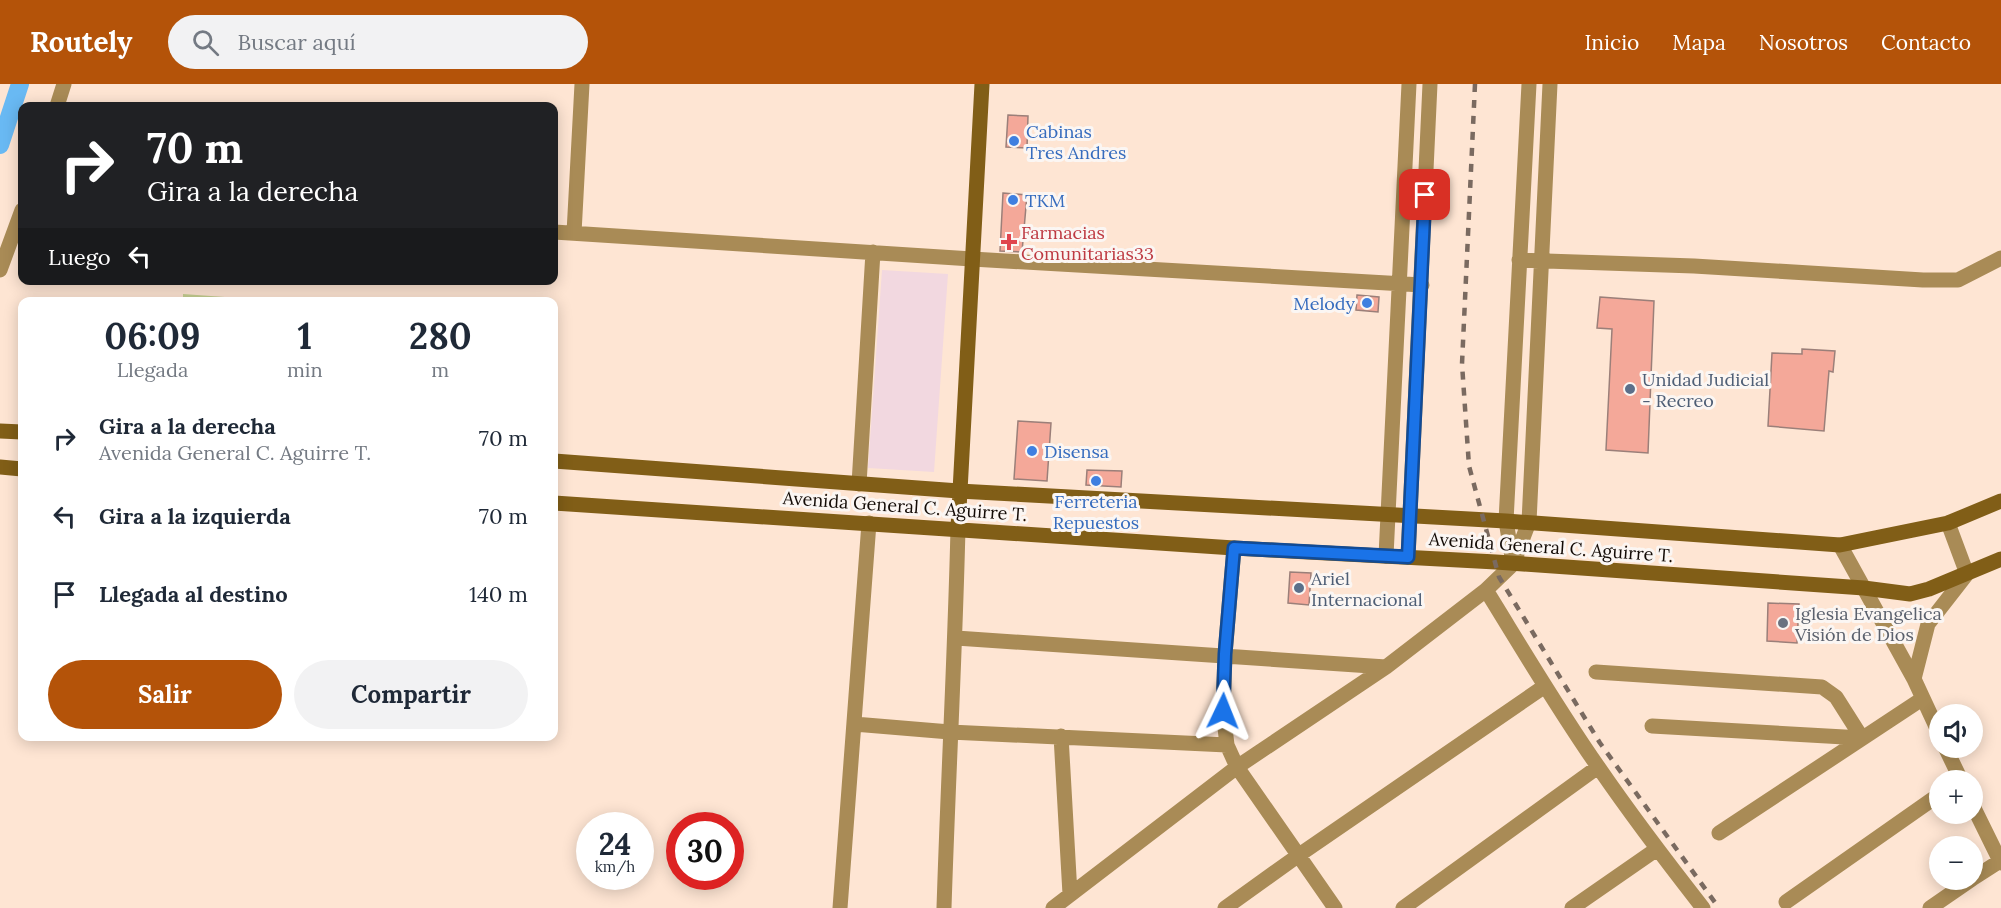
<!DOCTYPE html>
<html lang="es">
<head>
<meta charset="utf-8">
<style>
  body { margin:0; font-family:Lora,serif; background:#f2f2f3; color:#1f2937; height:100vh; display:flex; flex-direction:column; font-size:22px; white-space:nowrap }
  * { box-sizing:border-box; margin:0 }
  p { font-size:20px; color:#747a83 }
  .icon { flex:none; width:33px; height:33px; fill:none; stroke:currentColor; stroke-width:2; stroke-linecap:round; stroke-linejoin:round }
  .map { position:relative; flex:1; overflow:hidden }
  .drawer { position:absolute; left:18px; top:213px; width:540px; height:444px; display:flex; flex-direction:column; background:#fff; border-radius:12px; box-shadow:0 3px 15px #0003 }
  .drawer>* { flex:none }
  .guide { position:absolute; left:18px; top:18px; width:540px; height:183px; border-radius:12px; box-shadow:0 3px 15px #0003; background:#202124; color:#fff; overflow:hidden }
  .tools { position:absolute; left:1929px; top:620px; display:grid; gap:12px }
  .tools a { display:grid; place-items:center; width:54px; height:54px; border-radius:50%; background:#fff; box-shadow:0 3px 15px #0003; font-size:30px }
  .speed { position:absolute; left:576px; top:728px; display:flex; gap:12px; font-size:30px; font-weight:700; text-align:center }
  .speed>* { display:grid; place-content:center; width:78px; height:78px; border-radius:50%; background:#fff; box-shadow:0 3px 15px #0003; line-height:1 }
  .speed small { font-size:15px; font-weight:400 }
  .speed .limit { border:9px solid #d22; background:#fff; color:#111 }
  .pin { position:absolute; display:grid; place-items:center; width:51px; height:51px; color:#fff; margin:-26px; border-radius:12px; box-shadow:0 3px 9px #0006 }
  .me { position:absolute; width:66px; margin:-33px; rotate:2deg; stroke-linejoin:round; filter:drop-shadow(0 0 4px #0008) }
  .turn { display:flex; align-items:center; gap:21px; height:126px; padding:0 30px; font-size:27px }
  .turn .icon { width:78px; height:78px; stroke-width:2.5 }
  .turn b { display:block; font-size:42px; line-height:51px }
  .then { display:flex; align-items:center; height:57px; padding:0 30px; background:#0003; gap:12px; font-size:22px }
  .eta { display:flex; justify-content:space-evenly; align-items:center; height:102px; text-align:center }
  .eta b { font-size:36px; font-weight:800; line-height:42px }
  .button { display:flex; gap:12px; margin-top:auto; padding:12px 30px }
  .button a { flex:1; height:69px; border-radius:36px; background:#b45309; color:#fff; font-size:24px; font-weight:800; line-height:69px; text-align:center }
  .button a+a { background:#f2f2f3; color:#1f2937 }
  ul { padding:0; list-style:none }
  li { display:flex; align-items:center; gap:18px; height:78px; padding:0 30px }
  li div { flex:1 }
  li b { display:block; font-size:22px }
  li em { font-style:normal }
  header { display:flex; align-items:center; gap:36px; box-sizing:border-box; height:84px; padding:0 30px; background:#b45309; color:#fff }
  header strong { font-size:28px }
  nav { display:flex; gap:33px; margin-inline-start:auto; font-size:21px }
  .search { width:420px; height:54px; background:#f2f2f3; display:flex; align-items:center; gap:15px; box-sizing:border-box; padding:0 21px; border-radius:33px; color:#747a83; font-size:22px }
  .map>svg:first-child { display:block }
  .industrial { fill:#f2d8e0 }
  .green { fill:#c6cf91 }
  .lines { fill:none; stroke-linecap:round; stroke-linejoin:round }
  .canal { stroke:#69b9f3; stroke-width:18 }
  .building { fill:#f4a899; stroke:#9b7f79; stroke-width:1.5 }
  .street { stroke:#a98b56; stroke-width:15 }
  .secondary { stroke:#815e17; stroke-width:15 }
  .rail { stroke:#7a6a60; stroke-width:4.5; stroke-dasharray:8 8; stroke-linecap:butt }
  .route-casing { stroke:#114b97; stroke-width:15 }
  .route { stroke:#1a73e8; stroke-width:10 }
  .shop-dot { fill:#3f7fe0; stroke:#fbf6f3; stroke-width:2 }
  .health-dot { fill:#e0444e; stroke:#fbf6f3; stroke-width:2 }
  .service-dot { fill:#5c6f8a; stroke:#fbf6f3; stroke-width:2 }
  .worship-dot { fill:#6b7280; stroke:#fbf6f3; stroke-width:2 }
  .labels { text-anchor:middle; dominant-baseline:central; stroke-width:6; stroke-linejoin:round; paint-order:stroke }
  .shop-label { font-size:18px; fill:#366cbe; stroke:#fbf6f3; text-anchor:start }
  .health-label { font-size:18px; fill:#be3a42; stroke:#fbf6f3; text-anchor:start }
  .service-label { font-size:18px; fill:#4e5e75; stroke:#fbf6f3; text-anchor:start }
  .street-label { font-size:18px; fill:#130b06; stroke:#fbf6f3 }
  .worship-label { font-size:18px; fill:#5b616d; stroke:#fbf6f3; text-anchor:start }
</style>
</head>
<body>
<header>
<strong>Routely</strong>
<div class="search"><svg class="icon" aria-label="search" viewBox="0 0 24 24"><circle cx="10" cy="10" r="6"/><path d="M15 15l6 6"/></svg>Buscar aquí</div>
<nav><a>Inicio</a><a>Mapa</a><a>Nosotros</a><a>Contacto</a></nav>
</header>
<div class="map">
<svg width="2001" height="824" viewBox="0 0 2001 824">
  <rect width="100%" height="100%" fill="#fee5d3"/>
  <path class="industrial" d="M882,186L948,190L934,388L868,384Z"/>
  <path class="green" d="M183,210L279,217H183Z"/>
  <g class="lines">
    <path class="canal" d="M0,61L20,0"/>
  </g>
  <path class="building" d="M1008,31L1028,32L1027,64L1006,63Z
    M1003,109L1027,111L1022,168L1000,167Z
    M1357,211L1379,213L1378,228L1356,226Z
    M1600,213L1654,217L1648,369L1606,366L1612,245L1597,244Z
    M1802,265L1835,267L1833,288L1829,287L1824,347L1768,342L1772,269L1802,270Z
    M1018,337L1051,339L1047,397L1014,395Z
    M1087,386L1122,387L1121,403L1086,401Z
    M1290,488L1311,489L1309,521L1288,519Z
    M1768,519L1799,520L1797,559L1767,557Z"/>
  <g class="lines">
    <path class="street" d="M57,22L64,0
      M554,148L972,175L1422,201
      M574,149L582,0
      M1519,176L1694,182L1923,196H1958L2001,174
      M0,186L22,126
      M859,400L873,168
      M1840,461L1914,595L1940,651
      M1234,464L1225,570L1223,627L1227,661L1237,683L1335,824
      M1386,472L1409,0
      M1408,473L1430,0
      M1513,479L1506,437L1529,0
      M1486,506C1523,566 1559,627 1599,684C1632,732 1667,778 1703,824
      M956,554L1386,583
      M1596,588L1822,603L1836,613L1862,654
      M1914,595L1928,540L1967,490L1948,439
      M854,640L950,648L1227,661
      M1652,642L1862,654
      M1061,652L1070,810
      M1945,663L1961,696
      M1972,720L2001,779
      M1719,749L1922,615
      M1972,795L2000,777
      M1786,818L1940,710
      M840,824L869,439
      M944,824C948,697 955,571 958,444
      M1053,824L1237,683L1386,583L1486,506L1513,480L1529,438L1550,0
      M1225,824L1299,771L1545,602
      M1403,824L1598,683
      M1572,824L1657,765
      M1930,824L1972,795"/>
    <path class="secondary" d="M0,347L22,348
      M554,377L959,407L1506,437L1840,461L1948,439L2001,417
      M0,383L22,385
      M554,419L1234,464L1496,478L1864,504L1910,510L1929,505L2001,475
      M958,444L982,0"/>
    <path class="rail" d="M1475,0L1462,280L1469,382L1499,493L1600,659L1719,824"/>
  </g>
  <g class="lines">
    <g class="route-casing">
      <path id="route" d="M1223,627L1225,570L1234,464L1408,473L1425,111"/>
    </g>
    <use href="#route" class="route"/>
  </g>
  <g class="shop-dot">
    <circle cx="1014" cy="57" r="6"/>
    <circle cx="1013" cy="116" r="6"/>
    <circle cx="1367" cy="219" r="6"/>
    <circle cx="1032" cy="367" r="6"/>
    <circle cx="1096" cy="397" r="6"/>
  </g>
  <path class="health-dot" d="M1006 149h6v6h6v6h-6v6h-6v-6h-6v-6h6z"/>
  <g class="service-dot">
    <circle cx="1630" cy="305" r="6"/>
    <circle cx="1299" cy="504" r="6"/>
  </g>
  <circle class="worship-dot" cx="1783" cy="539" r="6"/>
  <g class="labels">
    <g class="shop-label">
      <text x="1026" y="47">Cabinas<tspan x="1026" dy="21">Tres Andres</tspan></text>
      <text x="1025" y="116">TKM</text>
      <text x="1355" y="219" text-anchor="end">Melody</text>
      <text x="1044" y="367">Disensa</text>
      <text x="1096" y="417" text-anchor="middle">Ferreteria<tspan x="1096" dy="21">Repuestos</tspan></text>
    </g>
    <g class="health-label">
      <text x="1021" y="148">Farmacias<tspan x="1021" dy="21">Comunitarias33</tspan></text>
    </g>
    <g class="service-label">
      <text x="1642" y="295">Unidad Judicial<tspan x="1642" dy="21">- Recreo</tspan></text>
      <text x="1311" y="494">Ariel<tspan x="1311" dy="21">Internacional</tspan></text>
    </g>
    <g class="street-label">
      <text transform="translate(905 422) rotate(4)">Avenida General C. Aguirre T.</text>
      <text transform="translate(1551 463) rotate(4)">Avenida General C. Aguirre T.</text>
    </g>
    <g class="worship-label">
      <text x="1795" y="529">Iglesia Evangelica<tspan x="1795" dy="21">Visión de Dios</tspan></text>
    </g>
  </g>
</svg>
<div class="tools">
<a><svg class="icon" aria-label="sound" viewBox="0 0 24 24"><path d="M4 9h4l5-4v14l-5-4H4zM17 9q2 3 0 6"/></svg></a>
<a>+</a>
<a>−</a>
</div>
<div class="speed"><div>24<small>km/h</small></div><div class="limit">30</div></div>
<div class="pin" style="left:1425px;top:111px;background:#d93025"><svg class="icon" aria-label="arrive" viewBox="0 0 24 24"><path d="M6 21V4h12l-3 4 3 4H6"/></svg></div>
<svg class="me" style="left:1223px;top:627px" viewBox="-20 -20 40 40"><path d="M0-17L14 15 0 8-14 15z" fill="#1a73e8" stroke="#fff" stroke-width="4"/></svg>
<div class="guide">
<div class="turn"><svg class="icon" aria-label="right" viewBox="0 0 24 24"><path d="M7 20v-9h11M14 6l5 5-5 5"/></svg><div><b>70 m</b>Gira a la derecha</div></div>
<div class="then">Luego<svg class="icon" aria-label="left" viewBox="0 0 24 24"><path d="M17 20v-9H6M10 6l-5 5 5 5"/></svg></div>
</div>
<section class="drawer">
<div class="eta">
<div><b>06:09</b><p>Llegada</p></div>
<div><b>1</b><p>min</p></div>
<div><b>280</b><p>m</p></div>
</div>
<ul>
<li><svg class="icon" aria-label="right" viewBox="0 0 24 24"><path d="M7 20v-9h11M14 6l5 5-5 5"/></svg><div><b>Gira a la derecha</b><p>Avenida General C. Aguirre T.</p></div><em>70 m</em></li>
<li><svg class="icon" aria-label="left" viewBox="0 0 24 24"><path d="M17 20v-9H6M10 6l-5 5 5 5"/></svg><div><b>Gira a la izquierda</b></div><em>70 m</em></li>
<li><svg class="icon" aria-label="arrive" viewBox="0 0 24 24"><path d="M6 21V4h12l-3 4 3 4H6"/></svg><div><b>Llegada al destino</b></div><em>140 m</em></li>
</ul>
<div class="button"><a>Salir</a><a>Compartir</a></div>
</section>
</div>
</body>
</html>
